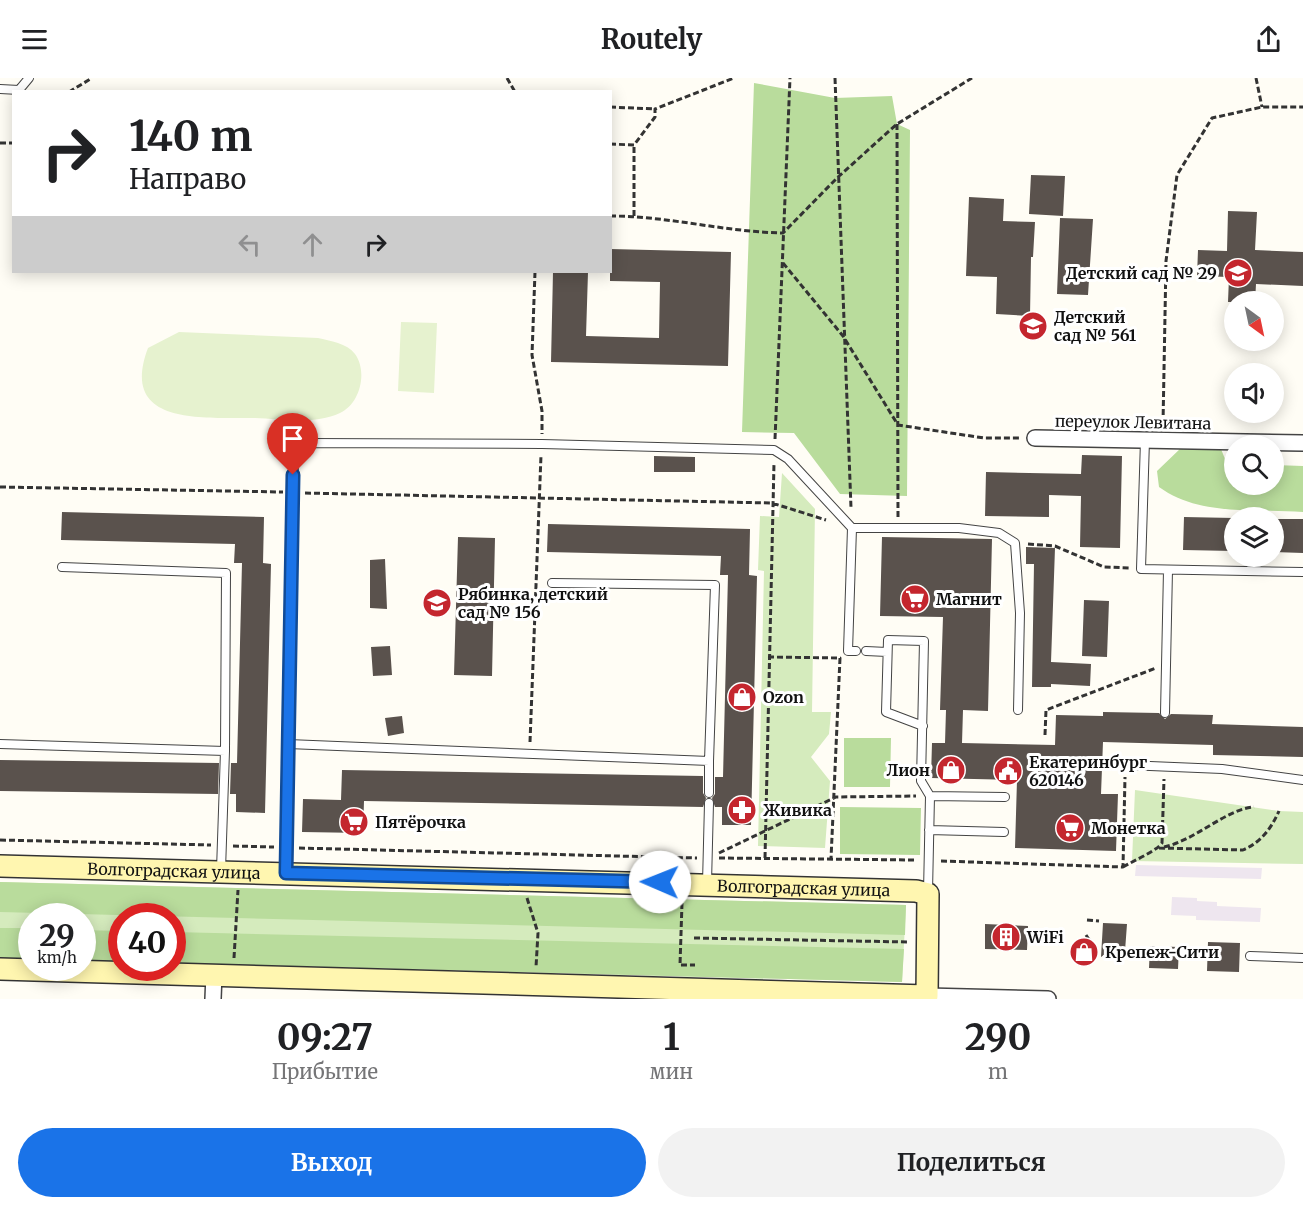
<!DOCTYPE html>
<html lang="ru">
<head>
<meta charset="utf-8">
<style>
  body { margin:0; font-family:Merriweather,serif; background:#f2f2f2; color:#202124; height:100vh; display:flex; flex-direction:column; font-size:22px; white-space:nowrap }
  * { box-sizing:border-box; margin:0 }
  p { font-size:20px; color:#757577 }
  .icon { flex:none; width:33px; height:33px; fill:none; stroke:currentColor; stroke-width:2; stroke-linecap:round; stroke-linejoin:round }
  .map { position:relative; height:921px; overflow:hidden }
  .sheet { display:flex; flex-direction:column; background:#fff; flex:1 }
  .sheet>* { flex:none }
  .guide { position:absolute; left:12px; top:12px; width:600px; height:183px; border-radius:0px; box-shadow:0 3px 15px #0003; background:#fff; color:#202124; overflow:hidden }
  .needle { width:39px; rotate:147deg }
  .controls { position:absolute; left:1224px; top:213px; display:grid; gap:12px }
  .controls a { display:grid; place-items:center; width:60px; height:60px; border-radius:50%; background:#fff; box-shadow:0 3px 15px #0003; font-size:30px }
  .speed { position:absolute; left:18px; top:825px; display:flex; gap:12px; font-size:30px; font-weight:700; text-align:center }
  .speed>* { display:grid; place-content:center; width:78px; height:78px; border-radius:50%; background:#fff; box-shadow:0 3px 15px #0003; line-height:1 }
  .speed small { font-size:15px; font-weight:400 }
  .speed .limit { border:9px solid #d22; background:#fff; color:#111 }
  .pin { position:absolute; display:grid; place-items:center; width:51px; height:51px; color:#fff; margin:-62px -26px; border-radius:50% 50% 50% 0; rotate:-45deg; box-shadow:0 0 6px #0007 }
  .pin .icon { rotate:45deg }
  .me { position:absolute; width:66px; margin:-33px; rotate:271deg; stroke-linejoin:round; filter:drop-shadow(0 0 4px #0008) }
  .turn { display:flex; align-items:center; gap:21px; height:126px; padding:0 18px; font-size:27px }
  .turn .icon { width:78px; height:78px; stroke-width:2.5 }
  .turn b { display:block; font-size:42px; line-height:51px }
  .lanes { display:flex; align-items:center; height:57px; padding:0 18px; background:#0003; justify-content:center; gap:30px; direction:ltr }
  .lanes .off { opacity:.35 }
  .eta { display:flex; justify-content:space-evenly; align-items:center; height:102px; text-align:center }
  .eta b { font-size:36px; font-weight:700; line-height:42px }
  .cta { display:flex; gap:12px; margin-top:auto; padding:12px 18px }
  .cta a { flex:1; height:69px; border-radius:36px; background:#1a73e8; color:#fff; font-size:24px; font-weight:700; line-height:69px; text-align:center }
  .cta a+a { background:#f2f2f2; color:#202124 }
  header { display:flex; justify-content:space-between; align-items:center; height:78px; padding:0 18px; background:#fff; font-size:27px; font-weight:700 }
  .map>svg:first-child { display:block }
  .industrial { fill:#eee6ef }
  .green { fill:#d5ebbd }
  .forest { fill:#b9dc9c }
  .pitch { fill:#e6f2cf }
  .building { fill:#5a524d }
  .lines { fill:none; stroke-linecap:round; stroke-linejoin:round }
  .lane-casing { stroke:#444; stroke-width:10 }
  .street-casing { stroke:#444; stroke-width:18 }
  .secondary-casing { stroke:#333; stroke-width:24 }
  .path { stroke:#333; stroke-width:3; stroke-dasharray:6 3; stroke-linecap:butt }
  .lane { stroke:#fff; stroke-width:8 }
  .street { stroke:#fff; stroke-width:15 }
  .secondary { stroke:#fff6b0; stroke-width:21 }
  .route-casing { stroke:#114b97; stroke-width:15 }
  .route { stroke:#1a73e8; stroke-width:10 }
  .labels { text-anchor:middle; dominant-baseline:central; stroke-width:6; stroke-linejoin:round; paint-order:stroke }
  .poi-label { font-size:16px; font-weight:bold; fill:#111; stroke:#fff; text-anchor:start }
  .street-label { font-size:16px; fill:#111; stroke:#fff }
</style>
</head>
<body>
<header><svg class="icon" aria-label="menu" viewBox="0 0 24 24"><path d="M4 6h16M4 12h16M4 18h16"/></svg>Routely<svg class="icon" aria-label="share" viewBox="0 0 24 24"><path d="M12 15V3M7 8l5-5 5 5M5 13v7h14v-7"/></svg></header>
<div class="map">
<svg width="1303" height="921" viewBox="0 0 1303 921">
  <rect width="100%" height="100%" fill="#fffdf5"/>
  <path class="industrial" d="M1136,787L1262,790L1261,801L1135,798Z
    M1172,819L1197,820V823L1217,824V828L1261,830L1260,844L1196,842V838L1171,837Z"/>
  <path class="green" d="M782,395L815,431L812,634H831L829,656L811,679L830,703L825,770L758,768L764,493L758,492L760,438L779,439Z
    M1135,712L1279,733L1303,734V786L1132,783Z
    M0,804L906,827L902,904L173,885L172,838H122L121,884L83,883L82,838H32L31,881H0Z"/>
  <path class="forest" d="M754,5L835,20L892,18L897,46L910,52L907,418L840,416L794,355L742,354Z
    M1182,369L1221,371L1227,386L1234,387V406H1274V387L1303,388V434C1255,430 1200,439 1159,409L1157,393Z
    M844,660H891L890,709H844Z
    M840,729L921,730L920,777L840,776Z
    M0,804L906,827L905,857L0,834Z
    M0,850H31V881H0Z
    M82,852L121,853V884L83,883Z
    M173,854L904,871L902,904L173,885Z"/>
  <path class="pitch" d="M401,244L437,245L434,315L398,313Z
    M179,254L318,260C330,263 347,265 355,276C368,294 360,326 340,335C315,347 282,341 255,340C205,339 118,349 148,270Z"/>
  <path class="building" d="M1031,97L1065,98L1063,138L1029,136Z
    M969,119L1004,121L1003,143L1035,144L1033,179H1031L1030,238L996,236L997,199L966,198Z
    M1228,133L1257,134L1255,172L1303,174V208L1256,206L1255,224H1228L1229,199L1197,198L1198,172L1227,173Z
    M1060,140L1093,141L1088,217L1057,216Z
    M610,171L731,174L728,288L551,284L553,194H588L586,258L659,260L660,204L610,203Z
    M1082,377L1122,378L1120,470L1080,469L1081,418L1049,417V439L985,438L986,394L1081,396Z
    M654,378L695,379V394H654Z
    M62,434L264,439L263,485L271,486L265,735L236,734V716H230L231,685H237L242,485H234L235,466L61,462Z
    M1184,439L1234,440V473L1183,472Z
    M1274,441H1303V475L1274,474Z
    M548,446L750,451L749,497L757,498L751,747H722V729H715L712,720L715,716V699H723L728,497H720L721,478L547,474Z
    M458,459L495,460L492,598L454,597Z
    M882,459L992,461L988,633L963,632L962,665L1055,667L1056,637L1103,638V634L1159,635L1165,641L1171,636L1213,637L1212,646L1303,649V679L1213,677V667L1103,664L1101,716H1118L1116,773L1015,770L1017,702L931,700L932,665H945L946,632H940L943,539L880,538Z
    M1026,469L1055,470L1051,584L1091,586L1090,608L1051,606V609H1032L1034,486H1026Z
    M385,481L387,531L370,530V482Z
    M1084,522L1109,523L1107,579L1082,578Z
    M390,568L392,597L373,598L371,569Z
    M402,638L404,655L388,658L385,640Z
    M0,682L219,685L218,716L0,713Z
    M342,692L703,698V715L706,720L703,729L364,723L363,755L302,754L303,721L341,722Z
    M1103,845L1127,846L1125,873L1111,872L1101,879Z
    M985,846L1028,848L1027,872L985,871Z
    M1208,864L1240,865L1239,894L1207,893Z
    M1150,868L1179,869L1178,891L1149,890Z"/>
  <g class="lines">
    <g class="lane-casing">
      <path id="lane" d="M0,11L19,12L29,0
        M1145,362L1141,491L1303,494
        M856,573H848L852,450H959L999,455L1015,465L1020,535L1018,632
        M866,573L887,574
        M1165,635L1168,492
        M923,648L886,634L888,562L924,563L921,703L930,718L928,814
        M0,666L225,673L226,495L62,489
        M288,666L709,683L715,507L552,505
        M1126,687L1222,691L1303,702
        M709,715V683
        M930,718L1005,719
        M929,752L1004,754
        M221,792L225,673
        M286,793L294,380L307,365L542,366L774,372L788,381L852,450
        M707,805L709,725
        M1250,878L1303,880"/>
    </g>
    <g class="street-casing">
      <path id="street" d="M1035,360L1303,365
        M927,918L1048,921
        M213,921L214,896"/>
    </g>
    <g class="secondary-casing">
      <g id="secondary">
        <path id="s1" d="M0,788L916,813L928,816L927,918L0,891"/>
      </g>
    </g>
    <path class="path" d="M507,0L515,14
      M835,0L851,430
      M1256,0L1262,29
      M69,14L92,0
      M610,29L655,31
      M897,46L898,440
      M0,65H14
      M610,66L634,67L655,39V31L734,0
      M610,138C668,138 725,154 783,155L838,99L897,46L972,0
      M634,138V67
      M783,185L843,258L898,347L984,360H1021
      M535,194L532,277L542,333V356
      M1163,346L1166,183L1177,97L1212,40L1262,29H1303
      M775,361L790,0
      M0,409L283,414
      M305,415L772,425L826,442
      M1028,466L1055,468L1104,489L1131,490
      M768,579L840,580L831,781
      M1045,657L1046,632L1156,590
      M530,664L541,377
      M0,762L211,767
      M233,768L274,769
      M1164,769C1196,762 1226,731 1254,729
      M299,770L697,780
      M1159,770L1243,772C1261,764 1271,751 1279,733
      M719,775L836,719L916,718
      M719,780L916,782
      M765,780L774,385
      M941,783L1123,789L1125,699
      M1123,789C1133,783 1158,772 1162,765L1164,701
      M527,820L538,855L536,889
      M682,825L680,887H695
      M1087,842L1099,843
      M1086,857L1092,866
      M694,860L908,864
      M1060,868V856
      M234,880L238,812"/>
    <use href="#lane" class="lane"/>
    <use href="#street" class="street"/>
    <use href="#secondary" class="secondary"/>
  </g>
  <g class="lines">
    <g class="route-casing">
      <path id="route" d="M293,397L286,795L660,804"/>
    </g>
    <use href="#route" class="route"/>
  </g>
  <defs>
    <g id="school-disc" transform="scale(1.5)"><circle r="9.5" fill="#c4262e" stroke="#fff"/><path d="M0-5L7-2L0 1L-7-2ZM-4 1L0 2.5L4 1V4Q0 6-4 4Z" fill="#fff"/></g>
    <g id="supermarket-disc" transform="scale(1.5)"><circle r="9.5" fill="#c4262e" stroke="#fff"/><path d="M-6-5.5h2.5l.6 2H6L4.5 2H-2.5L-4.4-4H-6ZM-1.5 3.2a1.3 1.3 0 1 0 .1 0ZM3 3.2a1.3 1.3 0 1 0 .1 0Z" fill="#fff"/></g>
    <g id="shop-disc" transform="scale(1.5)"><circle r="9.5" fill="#c4262e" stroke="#fff"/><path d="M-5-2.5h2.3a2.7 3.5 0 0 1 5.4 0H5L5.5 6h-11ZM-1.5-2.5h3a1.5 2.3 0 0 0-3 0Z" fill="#fff"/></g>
    <g id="civic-disc" transform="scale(1.5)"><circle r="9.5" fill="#c4262e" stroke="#fff"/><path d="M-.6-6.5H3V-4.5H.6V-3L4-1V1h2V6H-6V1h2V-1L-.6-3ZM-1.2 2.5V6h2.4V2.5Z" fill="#fff"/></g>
    <g id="pharmacy-disc" transform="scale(1.5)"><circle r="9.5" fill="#c4262e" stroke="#fff"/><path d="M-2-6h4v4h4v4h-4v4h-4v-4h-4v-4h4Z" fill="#fff"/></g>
    <g id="building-disc" transform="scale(1.5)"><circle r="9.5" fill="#c4262e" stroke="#fff"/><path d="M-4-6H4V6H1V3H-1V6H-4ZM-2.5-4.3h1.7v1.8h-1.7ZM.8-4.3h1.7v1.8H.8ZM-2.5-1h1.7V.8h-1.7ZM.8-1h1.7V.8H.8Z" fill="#fff"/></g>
  </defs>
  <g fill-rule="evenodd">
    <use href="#school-disc" x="1238" y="195"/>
    <use href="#school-disc" x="1033" y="248"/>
    <use href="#supermarket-disc" x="915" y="521"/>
    <use href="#school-disc" x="437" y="525"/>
    <use href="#shop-disc" x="742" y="619"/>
    <use href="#shop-disc" x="951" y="692"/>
    <use href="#civic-disc" x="1008" y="693"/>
    <use href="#pharmacy-disc" x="742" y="732"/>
    <use href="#supermarket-disc" x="354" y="744"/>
    <use href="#supermarket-disc" x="1070" y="750"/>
    <use href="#building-disc" x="1006" y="859"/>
    <use href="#shop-disc" x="1084" y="874"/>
  </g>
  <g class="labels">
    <g class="poi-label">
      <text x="1217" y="195" text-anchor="end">Детский сад № 29</text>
      <text x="1054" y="239">Детский<tspan x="1054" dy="18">сад № 561</tspan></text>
      <text x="458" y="516">Рябинка, детский<tspan x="458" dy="18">сад № 156</tspan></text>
      <text x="936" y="521">Магнит</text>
      <text x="763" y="619">Ozon</text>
      <text x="1029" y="684">Екатеринбург<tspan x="1029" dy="18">620146</tspan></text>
      <text x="930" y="692" text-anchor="end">Лион</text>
      <text x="763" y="732">Живика</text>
      <text x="375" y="744">Пятёрочка</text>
      <text x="1091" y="750">Монетка</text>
      <text x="1027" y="859">WiFi</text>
      <text x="1105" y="874">Крепеж-Сити</text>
    </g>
    <g class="street-label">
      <text transform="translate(1133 344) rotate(1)">переулок Левитана</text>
      <text stroke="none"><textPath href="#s1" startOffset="174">Волгоградская улица</textPath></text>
      <text stroke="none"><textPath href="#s1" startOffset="804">Волгоградская улица</textPath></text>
    </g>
  </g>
</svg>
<div class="controls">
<a><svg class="needle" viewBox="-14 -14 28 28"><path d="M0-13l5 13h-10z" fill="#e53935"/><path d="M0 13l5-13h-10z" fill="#757577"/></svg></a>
<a><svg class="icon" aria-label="sound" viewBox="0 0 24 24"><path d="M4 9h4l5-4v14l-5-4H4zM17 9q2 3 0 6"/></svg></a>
<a><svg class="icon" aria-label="search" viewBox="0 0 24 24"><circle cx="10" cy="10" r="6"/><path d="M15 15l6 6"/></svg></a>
<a><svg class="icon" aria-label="layers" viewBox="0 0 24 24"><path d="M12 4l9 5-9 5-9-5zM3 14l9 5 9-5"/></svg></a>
</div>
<div class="speed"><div>29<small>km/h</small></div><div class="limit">40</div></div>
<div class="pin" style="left:293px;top:397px;background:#d93025"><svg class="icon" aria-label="arrive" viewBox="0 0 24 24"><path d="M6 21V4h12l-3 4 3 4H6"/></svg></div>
<svg class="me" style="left:660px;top:804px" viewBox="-20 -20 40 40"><circle r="19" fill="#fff"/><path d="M0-13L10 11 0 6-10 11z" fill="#1a73e8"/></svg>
<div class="guide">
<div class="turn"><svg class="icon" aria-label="right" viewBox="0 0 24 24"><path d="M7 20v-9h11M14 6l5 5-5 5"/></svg><div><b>140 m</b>Направо</div></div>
<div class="lanes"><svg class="icon off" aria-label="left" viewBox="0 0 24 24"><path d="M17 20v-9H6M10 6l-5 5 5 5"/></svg><svg class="icon off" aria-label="ahead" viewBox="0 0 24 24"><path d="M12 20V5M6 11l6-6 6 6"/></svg><svg class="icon" aria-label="right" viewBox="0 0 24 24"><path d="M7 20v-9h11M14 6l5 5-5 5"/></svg></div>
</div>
</div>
<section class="sheet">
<div class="eta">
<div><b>09:27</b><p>Прибытие</p></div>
<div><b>1</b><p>мин</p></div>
<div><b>290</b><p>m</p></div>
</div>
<div class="cta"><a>Выход</a><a>Поделиться</a></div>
</section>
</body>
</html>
